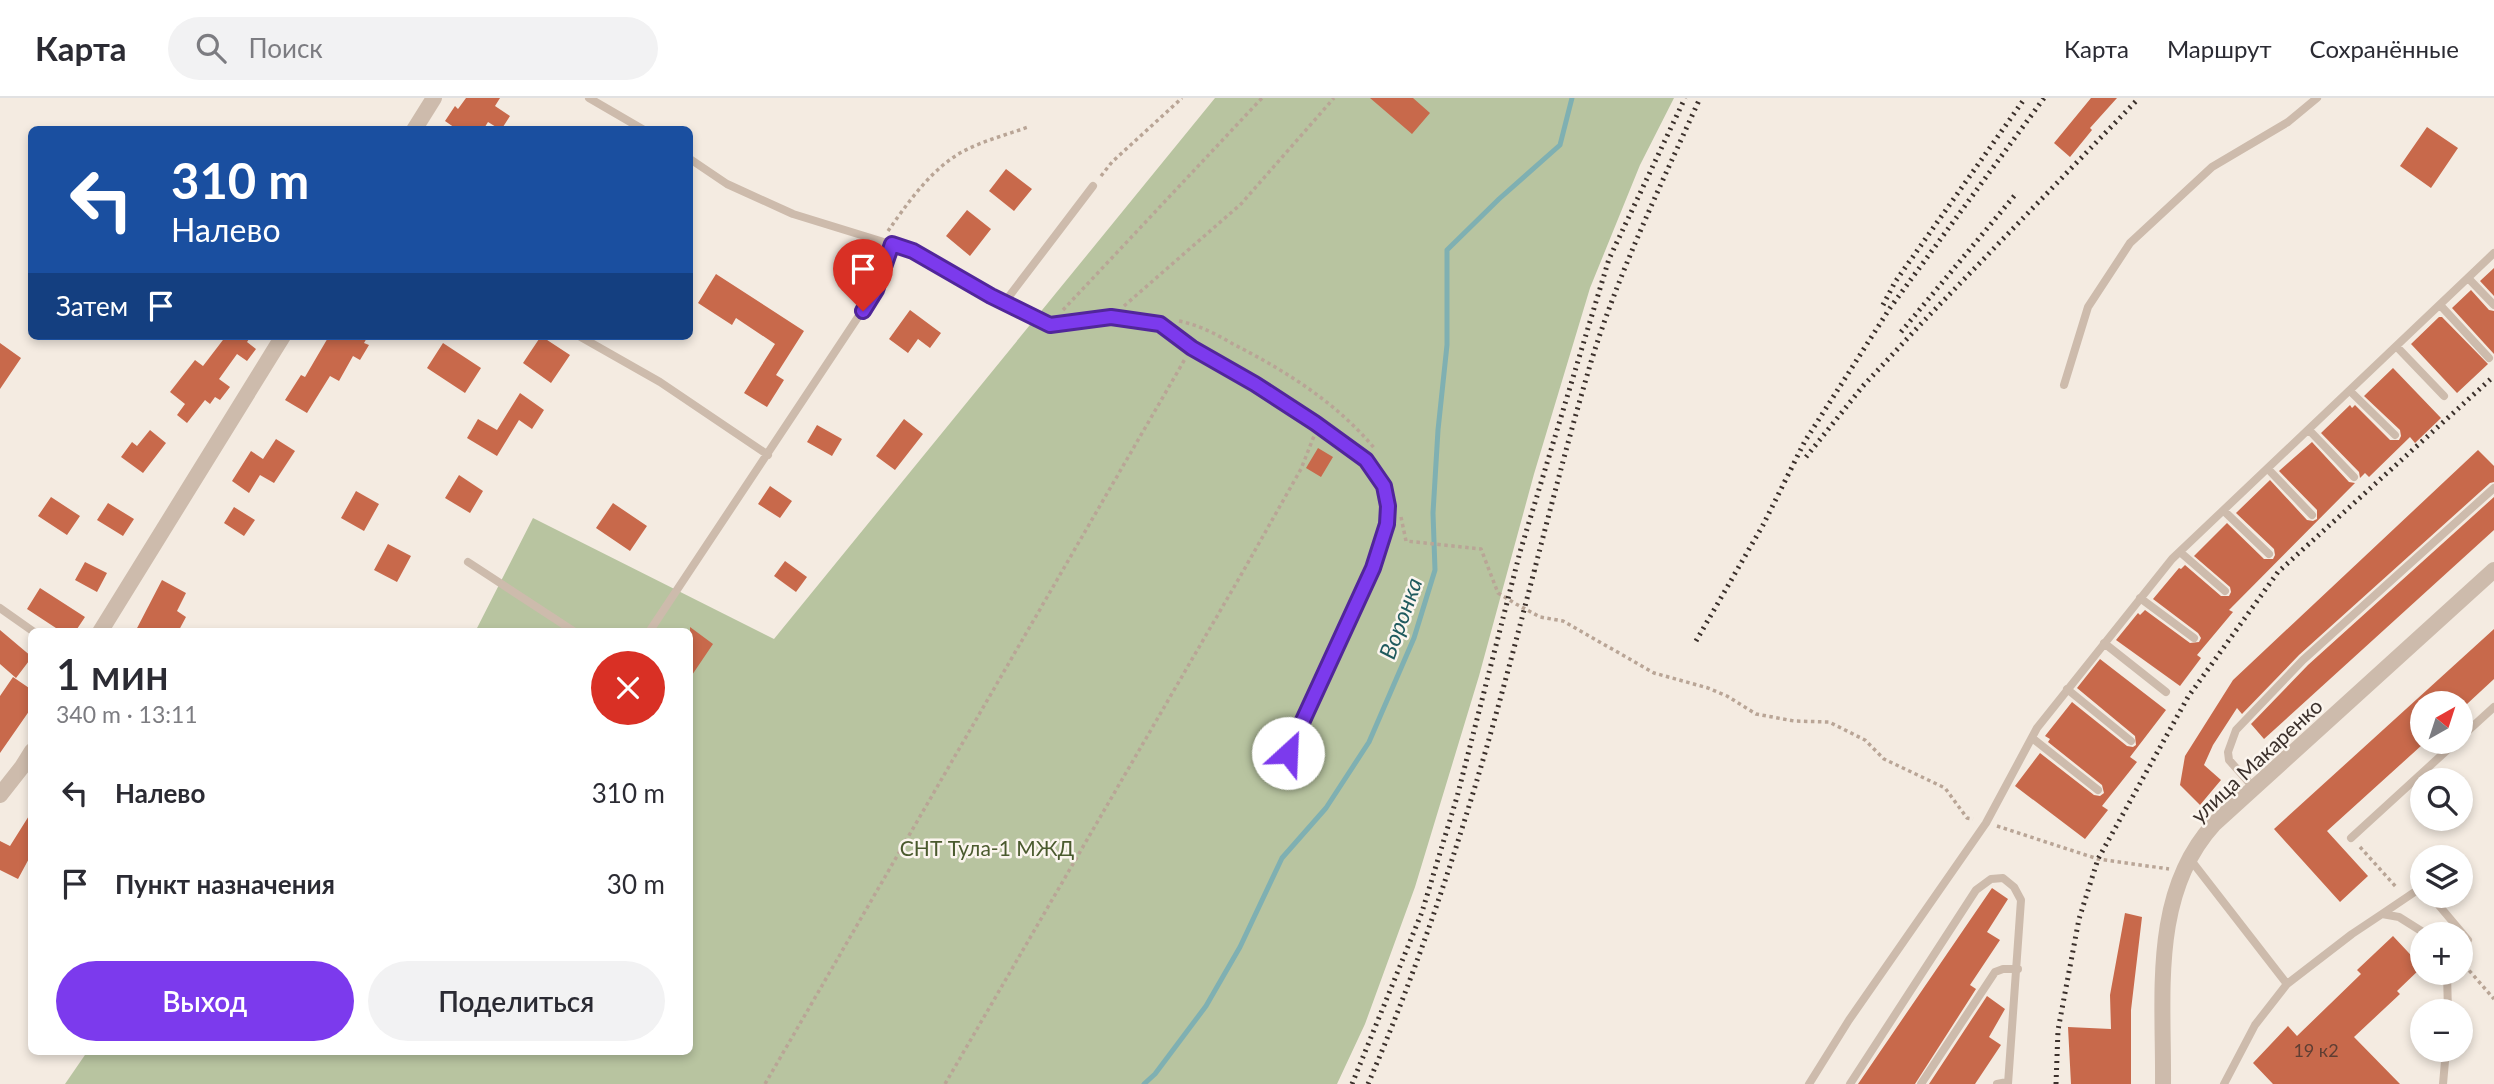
<!DOCTYPE html>
<html lang="ru">
<head>
<meta charset="utf-8">
<style>
  body { margin:0; font-family:Lato,sans-serif; background:#f2f2f3; color:#2b2b33; height:100vh; display:flex; flex-direction:column; font-size:26px; white-space:nowrap }
  * { box-sizing:border-box; margin:0 }
  p { font-size:23px; color:#7c7c81 }
  .icon { flex:none; width:38px; height:38px; fill:none; stroke:currentColor; stroke-width:2; stroke-linecap:round; stroke-linejoin:round }
  .map { position:relative; flex:1; overflow:hidden }
  .details { position:absolute; left:28px; top:530px; width:665px; height:427px; display:flex; flex-direction:column; background:#fff; border-radius:10px; box-shadow:0 4px 10px #0003 }
  .details>* { flex:none }
  .top-card { position:absolute; left:28px; top:28px; width:665px; height:214px; border-radius:10px; box-shadow:0 4px 10px #0003; background:#1a4fa0; color:#fff; overflow:hidden }
  .needle { width:46px; rotate:39deg }
  .tools { position:absolute; left:2410px; top:593px; display:grid; gap:14px }
  .tools a { display:grid; place-items:center; width:63px; height:63px; border-radius:50%; background:#fff; box-shadow:0 4px 10px #0003; font-size:35px }
  .pin { position:absolute; display:grid; place-items:center; width:60px; height:60px; color:#fff; margin:-72px -30px; border-radius:50% 50% 50% 0; rotate:-45deg; box-shadow:0 0 7px #0007 }
  .pin .icon { rotate:45deg }
  .me { position:absolute; width:77px; margin:-38px; rotate:25deg; stroke-linejoin:round; filter:drop-shadow(0 0 5px #0008) }
  .turn { display:flex; align-items:center; gap:24px; height:147px; padding:0 28px; font-size:32px }
  .turn .icon { width:91px; height:91px; stroke-width:2.5 }
  .turn b { display:block; font-size:49px; line-height:60px }
  .then { display:flex; align-items:center; height:66px; padding:0 28px; background:#0003; gap:14px; font-size:26px }
  .round { display:grid; place-items:center; flex:none; width:74px; height:74px; border-radius:37px; background:#f2f2f3 }
  .overview { display:flex; align-items:center; justify-content:space-between; height:119px; padding:0 28px }
  h1 { font-size:42px; font-weight:600; line-height:52px }
  .button { display:flex; gap:14px; margin-top:auto; padding:14px 28px }
  .button a { flex:1; height:80px; border-radius:42px; background:#7c3aed; color:#fff; font-size:28px; font-weight:600; line-height:80px; text-align:center }
  .button a+a { background:#f2f2f3; color:#2b2b33 }
  ul { padding:0; list-style:none }
  li { display:flex; align-items:center; gap:21px; height:91px; padding:0 28px }
  li div { flex:1 }
  li b { display:block; font-size:26px }
  li em { font-style:normal }
  header { display:flex; align-items:center; gap:42px; box-sizing:border-box; height:98px; padding:0 35px; background:#fff; border-bottom:2px solid #e1e1e2 }
  header strong { font-size:33px }
  nav { display:flex; gap:38px; margin-inline-start:auto; font-size:24px }
  .search { width:490px; height:63px; background:#f2f2f3; display:flex; align-items:center; gap:18px; box-sizing:border-box; padding:0 24px; border-radius:38px; color:#7c7c81; font-size:26px }
  .map>svg:first-child { display:block }
  .green { fill:#b8c4a0 }
  .lines { fill:none; stroke-linecap:round; stroke-linejoin:round }
  .stream { stroke:#7fb0b2; stroke-width:5 }
  .building { fill:#c8694b }
  .path { stroke:#b9a596; stroke-width:3.5; stroke-dasharray:3.5 3.5; stroke-linecap:butt }
  .lane { stroke:#cdbbac; stroke-width:8 }
  .street { stroke:#cdbbac; stroke-width:16 }
  .rail { stroke:#3b302b; stroke-width:5; stroke-dasharray:2 5; stroke-linecap:butt }
  .route-casing { stroke:#51269a; stroke-width:18 }
  .route { stroke:#7c3aed; stroke-width:12 }
  .labels { text-anchor:middle; dominant-baseline:central; stroke-width:5; stroke-linejoin:round; paint-order:stroke }
  .number-label { font-size:18px; fill:#5e3e33 }
  .street-label { font-size:21px; fill:#3b302b; stroke:#fbf5ee }
  .park-label { font-size:21px; fill:#4a5a2e; stroke:#fbf5ee }
  .water-label { font-size:23px; font-style:italic; fill:#1f5a5e; stroke:#fbf5ee }
</style>
</head>
<body>
<header>
<strong>Карта</strong>
<div class="search"><svg class="icon" aria-label="search" viewBox="0 0 24 24"><circle cx="10" cy="10" r="6"/><path d="M15 15l6 6"/></svg>Поиск</div>
<nav><a>Карта</a><a>Маршрут</a><a>Сохранённые</a></nav>
</header>
<div class="map">
<svg width="2494" height="986" viewBox="0 0 2494 986">
  <rect width="100%" height="100%" fill="#f4ebe1"/>
  <path class="green" d="M1215,0H1674L1640,67L1590,190L1534,376L1479,578L1415,789L1365,926L1337,986H65L87,954H690V534H475L533,420L774,541Z"/>
  <g class="lines">
    <path class="stream" d="M1144,986L1155,976L1206,908L1240,849L1282,760L1326,710L1369,644L1414,540L1435,472L1433,415L1438,332L1447,247V152L1499,101L1560,47L1572,0"/>
  </g>
  <path class="building" d="M466,0H500L495,8L510,18L501,32L488,24L483,32H458L445,23L455,8L458,11Z
    M1370,0H1413L1430,15L1412,36Z
    M2091,0H2117L2090,30L2092,32L2070,59L2054,45Z
    M2427,29L2458,50L2431,90L2400,68Z
    M1006,71L1032,91L1014,113L989,93Z
    M967,112L991,131L970,158L946,138Z
    M2494,170V198L2480,183Z
    M716,176L804,233L776,277L784,282L767,309L744,295L775,246L736,220L732,227L698,205Z
    M2471,192L2489,212L2494,213V256L2452,210Z
    M910,212L941,235L930,250L918,241L908,255L889,241Z
    M2439,219H2442L2488,266L2457,295L2411,246Z
    M226,238H251L247,244L256,251L247,263L237,256L219,281L230,289L220,302L215,299L210,306L205,302L187,325L177,317L185,306L170,294L195,262L203,268Z
    M329,238H368L364,245L369,247L360,262L353,258L339,283L330,278L307,315L285,302L301,277L305,279Z
    M541,238L570,257L551,285L523,265Z
    M0,245L21,260L0,291Z
    M443,245L481,270L465,295L427,270Z
    M2393,270L2441,320L2415,345L2410,339L2369,379L2365,375L2360,380L2359,374L2321,335L2350,307L2352,310L2355,307L2390,342H2399L2401,338L2400,332L2364,298Z
    M520,295L544,312L532,331L519,322L497,358L467,340L478,321L497,332Z
    M904,321L923,336L895,372L876,358Z
    M817,327L842,341L832,358L807,344Z
    M150,332L166,345L143,375L121,359L132,344L137,348Z
    M276,341L295,353L274,385L260,377L249,395L232,383L251,353L263,361Z
    M2312,344L2349,384L2355,385L2229,512L2233,514L2197,557L2201,560L2180,588L2116,542L2138,515L2140,517L2145,512L2190,545L2199,544L2201,540L2198,535L2153,501L2179,470L2181,471L2185,467L2221,498H2229L2231,494L2230,489L2194,458L2227,425L2264,461H2273L2275,457L2274,451L2236,415L2270,382L2307,422L2313,423L2317,421V412L2279,373Z
    M1318,350L1333,359L1321,379L1306,370Z
    M2478,352L2494,368V384L2490,385L2299,557L2242,616L2237,610L2213,647L2204,667L2221,682L2200,707L2180,687L2185,658L2233,582Z
    M459,377L483,393L470,415L445,400Z
    M770,388L792,403L780,420L758,406Z
    M356,393L379,406L364,433L341,420Z
    M51,399L80,418L67,437L38,418Z
    M2494,399V432L2264,641L2251,626L2308,567Z
    M108,405L134,421L123,438L97,422Z
    M613,405L647,428L630,453L596,430Z
    M234,409L255,422L244,438L224,425Z
    M388,446L411,458L397,484L374,472Z
    M785,463L807,479L796,494L774,478Z
    M85,464L107,475L97,494L75,482Z
    M162,482L186,495L177,513L186,519L178,534H135Z
    M40,490L85,519L75,534H62L27,511Z
    M690,529L713,546L690,580Z
    M2494,531V581L2467,606H2422V647L2327,733L2368,778L2340,804L2274,731Z
    M0,532L32,559L16,580L0,566Z
    M2100,561L2166,612L2130,659L2137,664L2102,708L2108,712L2085,741L2015,688L2040,655L2094,697L2100,698L2104,695L2102,687L2048,644L2050,641L2045,638L2072,604L2127,648L2133,649L2136,647L2135,638L2077,590Z
    M13,579L32,592V609L0,655V598Z
    M32,713V755L18,781L0,772V743L10,748Z
    M1992,790L2008,801L1987,834L2000,842L1970,887L1976,891L1915,986H1858Z
    M2125,815L2142,819L2131,912V986H2071L2068,929L2111,931L2110,897Z
    M2393,838L2422,869L2397,893L2400,896L2354,939L2400,986H2273L2253,965L2288,928L2297,938L2361,876L2357,872Z
    M1987,898L2005,911L1989,939L2001,947L1975,986H1929Z"/>
  <g class="lines">
    <path class="path" d="M1101,78L1112,64L1182,0
      M888,133C907,106 931,71 962,54C982,43 1006,37 1028,29
      M1124,208L1241,106L1334,0
      M1063,212L1262,0
      M1179,223C1199,227 1216,236 1233,246C1286,273 1337,305 1375,351
      M1401,419L1406,443L1481,451L1498,495L1516,506L1540,519L1563,523L1654,575L1708,590L1727,598L1756,616L1794,623L1829,624L1865,642L1884,661L1945,690L1967,720L1973,721
      M1997,728L2098,761L2169,771
      M2360,749L2397,790
      M2460,862L2494,901
      M765,986L1185,261
      M945,986L1241,477L1301,371L1314,338"/>
    <path class="lane" d="M589,0L644,32
      M690,61L727,86L793,116L913,153L991,198L1050,227L1111,219L1160,226L1192,250L1255,286L1315,325L1366,362L1381,380L1388,408L1387,426L1373,470L1278,676
      M2469,181L2494,207
      M1004,205L1093,88
      M2441,208L2489,260
      M579,238L660,284L768,357
      M2397,249L2444,298
      M2064,287L2088,209L2130,145L2212,69L2288,24L2317,0
      M2350,293L2395,337
      M2309,332L2354,379
      M2268,371L2312,417
      M2224,413L2269,456
      M2180,454L2225,493
      M468,464L575,534
      M2140,500L2194,540
      M0,510L34,534
      M649,534L876,192L892,146
      M2104,545L2166,594
      M2067,591L2131,643
      M2032,640L2098,692
      M2460,640L2494,609
      M2254,690L2229,662L2228,654L2236,632L2303,562L2494,390
      M2351,740L2456,644
      M2190,761L2287,886L2255,927L2224,986
      M2431,798L2468,842
      M2382,816L2422,789
      M2447,875L2448,914
      M2287,886L2352,836L2382,816L2399,819L2426,836
      M1809,986L1849,922L1986,725L2037,630L2172,461L2494,155
      M1850,986L1976,792L1991,781L2003,780L2014,789L2021,802L2008,986
      M1921,986L1995,874L2003,871H2018
      M1997,986L2007,984
      M2443,986L2446,952"/>
    <path class="street" d="M414,32L434,0
      M100,534L283,238
      M0,697L22,669L32,653
      M2163,986C2164,898 2150,796 2214,726L2494,472"/>
    <path class="rail" d="M1883,207L1895,184L2025,0
      M1901,234L2015,97
      M1806,359L1863,288L1918,229L2139,0
      M1696,543L1763,427L1805,343L1890,210L2044,0
      M1352,986L1422,814L1457,699L1520,454L1609,161L1685,0
      M1368,986C1412,884 1448,779 1480,672C1520,537 1551,399 1591,264C1619,173 1661,87 1700,0
      M2056,986L2058,932L2079,821L2098,761L2188,599L2278,474L2494,278"/>
  </g>
  <g class="lines">
    <g class="route-casing">
      <path id="route" d="M863,213L876,192L892,146L913,153L991,198L1050,227L1111,219L1160,226L1192,250L1255,286L1315,325L1366,362L1384,388L1388,408L1387,426L1373,470L1288,655"/>
    </g>
    <use href="#route" class="route"/>
  </g>
  <g class="labels">
    <g class="number-label">
      <text x="2316" y="952">19 к2</text>
    </g>
    <g class="street-label">
      <text transform="translate(2256 662) rotate(-43)">улица Макаренко</text>
    </g>
    <g class="park-label">
      <text x="987" y="749">СНТ Тула-1 МЖД</text>
    </g>
    <g class="water-label">
      <text transform="translate(1400 520) rotate(-70)">Воронка</text>
    </g>
  </g>
</svg>
<div class="tools">
<a><svg class="needle" viewBox="-14 -14 28 28"><path d="M0-13l5 13h-10z" fill="#e53935"/><path d="M0 13l5-13h-10z" fill="#7c7c81"/></svg></a>
<a><svg class="icon" aria-label="search" viewBox="0 0 24 24"><circle cx="10" cy="10" r="6"/><path d="M15 15l6 6"/></svg></a>
<a><svg class="icon" aria-label="layers" viewBox="0 0 24 24"><path d="M12 4l9 5-9 5-9-5zM3 14l9 5 9-5"/></svg></a>
<a>+</a>
<a>−</a>
</div>
<div class="pin" style="left:863px;top:213px;background:#d93025"><svg class="icon" aria-label="arrive" viewBox="0 0 24 24"><path d="M6 21V4h12l-3 4 3 4H6"/></svg></div>
<svg class="me" style="left:1288px;top:655px" viewBox="-20 -20 40 40"><circle r="19" fill="#fff"/><path d="M0-13L10 11 0 6-10 11z" fill="#7c3aed"/></svg>
<div class="top-card">
<div class="turn"><svg class="icon" aria-label="left" viewBox="0 0 24 24"><path d="M17 20v-9H6M10 6l-5 5 5 5"/></svg><div><b>310 m</b>Налево</div></div>
<div class="then">Затем<svg class="icon" aria-label="arrive" viewBox="0 0 24 24"><path d="M6 21V4h12l-3 4 3 4H6"/></svg></div>
</div>
<section class="details">
<div class="overview"><div><h1>1 мин</h1><p>340 m · 13:11</p></div><a class="round" style="background:#d93025;color:#fff"><svg class="icon" aria-label="close" viewBox="0 0 24 24"><path d="M6 6l12 12M18 6L6 18"/></svg></a></div>
<ul>
<li><svg class="icon" aria-label="left" viewBox="0 0 24 24"><path d="M17 20v-9H6M10 6l-5 5 5 5"/></svg><div><b>Налево</b></div><em>310 m</em></li>
<li><svg class="icon" aria-label="arrive" viewBox="0 0 24 24"><path d="M6 21V4h12l-3 4 3 4H6"/></svg><div><b>Пункт назначения</b></div><em>30 m</em></li>
</ul>
<div class="button"><a>Выход</a><a>Поделиться</a></div>
</section>
</div>
</body>
</html>
